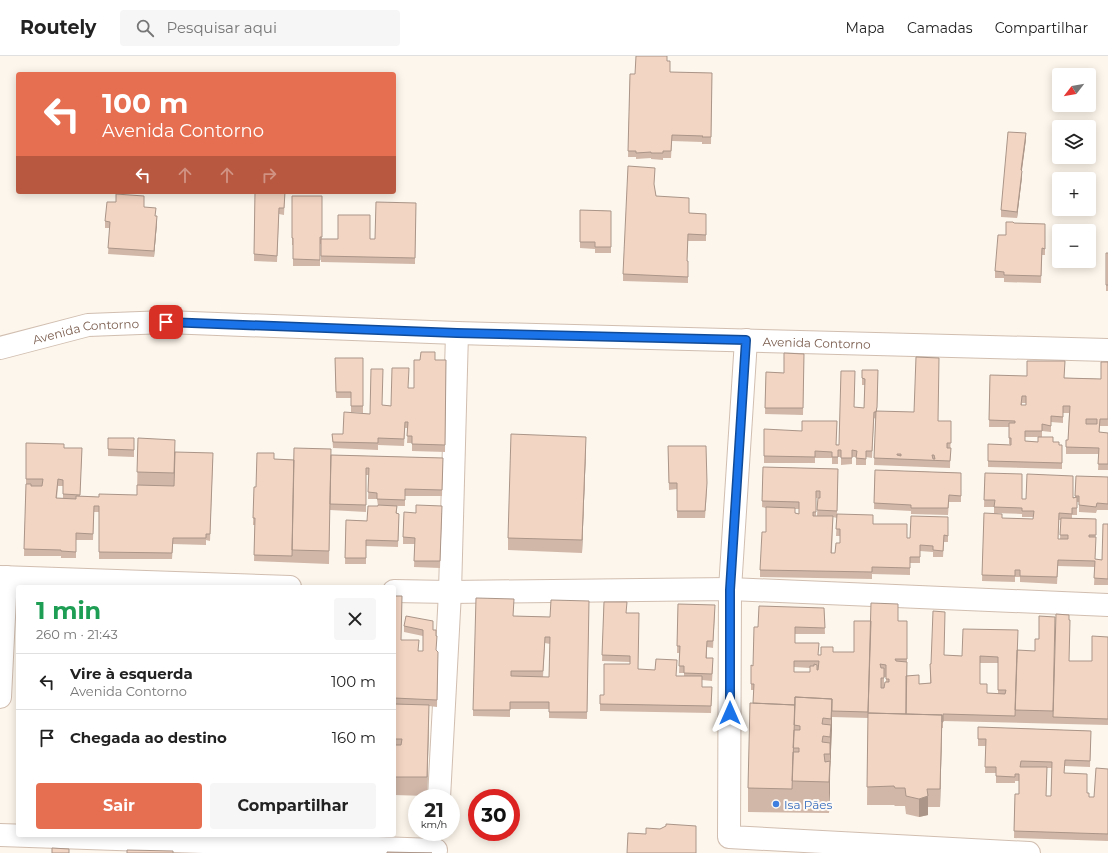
<!DOCTYPE html>
<html lang="pt">
<head>
<meta charset="utf-8">
<style>
  body { margin:0; font-family:Montserrat,sans-serif; background:#f6f6f6; color:#222; height:100vh; display:flex; flex-direction:column; font-size:15px; white-space:nowrap }
  * { box-sizing:border-box; margin:0 }
  p { font-size:13px; color:#767676 }
  .icon { flex:none; width:22px; height:22px; fill:none; stroke:currentColor; stroke-width:2; stroke-linecap:round; stroke-linejoin:round }
  .map { position:relative; flex:1; overflow:hidden }
  .panel { position:absolute; left:16px; top:529px; width:380px; height:252px; display:flex; flex-direction:column; background:#fff; border-radius:4px; box-shadow:0 2px 10px #0003 }
  .panel>* { flex:none }
  .top-card { position:absolute; left:16px; top:16px; width:380px; height:122px; border-radius:4px; box-shadow:0 2px 10px #0003; background:#e76f51; color:#fff; overflow:hidden }
  .needle { width:26px; rotate:239deg }
  .buttons { position:absolute; left:1052px; top:12px; display:grid; gap:8px }
  .buttons a { display:grid; place-items:center; width:44px; height:44px; border-radius:4px; background:#fff; box-shadow:0 2px 10px #0003; font-size:20px }
  .speed { position:absolute; left:408px; top:733px; display:flex; gap:8px; font-size:20px; font-weight:700; text-align:center }
  .speed>* { display:grid; place-content:center; width:52px; height:52px; border-radius:50%; background:#fff; box-shadow:0 2px 10px #0003; line-height:1 }
  .speed small { font-size:10px; font-weight:400 }
  .speed .limit { border:6px solid #d22; background:#fff; color:#111 }
  .pin { position:absolute; display:grid; place-items:center; width:34px; height:34px; color:#fff; margin:-17px; border-radius:8px; box-shadow:0 2px 6px #0006 }
  .me { position:absolute; width:44px; margin:-22px; rotate:0deg; stroke-linejoin:round; filter:drop-shadow(0 0 3px #0008) }
  .turn { display:flex; align-items:center; gap:14px; height:84px; padding:0 20px; font-size:18px }
  .turn .icon { width:52px; height:52px; stroke-width:2.5 }
  .turn b { display:block; font-size:28px; line-height:34px }
  .lanes { display:flex; align-items:center; height:38px; padding:0 20px; background:#0003; justify-content:center; gap:20px; direction:ltr }
  .lanes .off { opacity:.35 }
  .round { display:grid; place-items:center; flex:none; width:42px; height:42px; border-radius:4px; background:#f6f6f6 }
  .summary { display:flex; align-items:center; justify-content:space-between; height:68px; padding:0 20px }
  h1 { font-size:24px; font-weight:700; line-height:30px; color:#1e9e55 }
  .cta { display:flex; gap:8px; margin-top:auto; padding:8px 20px }
  .cta a { flex:1; height:46px; border-radius:4px; background:#e76f51; color:#fff; font-size:16px; font-weight:700; line-height:46px; text-align:center }
  .cta a+a { background:#f6f6f6; color:#222 }
  ul { padding:0; list-style:none }
  li { display:flex; align-items:center; gap:12px; height:56px; padding:0 20px; border-top:1px solid #e0e0e0 }
  li div { flex:1 }
  li b { display:block; font-size:15px }
  li em { font-style:normal }
  header { display:flex; align-items:center; gap:24px; box-sizing:border-box; height:56px; padding:0 20px; background:#fff; border-bottom:1px solid #e0e0e0 }
  header strong { font-size:19px }
  nav { display:flex; gap:22px; margin-inline-start:auto; font-size:14px }
  .search { width:280px; height:36px; background:#f6f6f6; display:flex; align-items:center; gap:10px; box-sizing:border-box; padding:0 14px; border-radius:4px; color:#767676; font-size:15px }
  .map>svg:first-child { display:block }
  .lines { fill:none; stroke-linecap:round; stroke-linejoin:round }
  .minor-casing { stroke:#d1beb0; stroke-width:24 }
  .minor { stroke:#fff; stroke-width:22 }
  .wall { fill:#d1b7a8; fill-rule:evenodd }
  .shaded-wall { fill:#aa9588 }
  .building { fill:#f3d5c3; stroke:#aa9588; fill-rule:evenodd }
  .route-casing { stroke:#114b97; stroke-width:10 }
  .route { stroke:#1a73e8; stroke-width:7 }
  .shop-dot { fill:#3f7fe0; stroke:#fffaf3; stroke-width:1.5 }
  .labels { text-anchor:middle; dominant-baseline:central; stroke-width:4; stroke-linejoin:round; paint-order:stroke }
  .street-label { font-size:12px; fill:#7a5c4d; stroke:#fffaf3 }
  .shop-label { font-size:12px; fill:#366cbe; stroke:#fffaf3; text-anchor:start }
</style>
</head>
<body>
<header>
<strong>Routely</strong>
<div class="search"><svg class="icon" aria-label="search" viewBox="0 0 24 24"><circle cx="10" cy="10" r="6"/><path d="M15 15l6 6"/></svg>Pesquisar aqui</div>
<nav><a>Mapa</a><a>Camadas</a><a>Compartilhar</a></nav>
</header>
<div class="map">
<svg width="1108" height="797" viewBox="0 0 1108 797">
  <rect width="100%" height="100%" fill="#fdf6ec"/>
  <g class="lines">
    <g class="minor-casing">
      <g id="minor">
        <path d="M746,284L730,533L729,781L1029,797"/>
        <path id="s1" d="M0,292L88,269L166,266L457,277L1108,294"/>
        <path d="M0,521L290,531"/>
        <path d="M394,535L450,536L730,533L1108,549"/>
        <path d="M0,641L6,521"/>
        <path d="M439,742L450,536L457,277"/>
        <path d="M0,779L436,794"/>
      </g>
    </g>
    <use href="#minor" class="minor"/>
  </g>
  <path class="wall" d="M667,5L670,16L712,17L711,88H702V86L672,85L671,102H663V104L651,103V102L636,103V101H628L630,18H635Z
    M1026,83L1022,114V121L1017,162L1001,161V154Z
    M654,129L656,140L689,157L706,158V185H688L687,205H688V227L623,225V218Z
    M255,136H285L284,159L279,158L277,206L254,205Z
    M292,140H322V183H375L416,147L415,208L321,206V188H320V210H293V189H292Z
    M144,151L155,160L157,167L154,201L108,198L110,172H105V165Z
    M580,154L611,155V197H595V193L580,192Z
    M1014,167L1045,168V199H1042L1041,227L1004,226V222H995V215L1006,179Z
    M1106,197H1108V235H1106Z
    M804,298L803,359L765,358L766,316L784,317Z
    M335,302H363V357L351,356V342H336Z
    M435,304H446L445,396L412,395V387H407L408,372H405L404,390L378,389V394L333,392L332,378H343L382,349L391,350L408,332H414Z
    M1108,306V370H1100L1099,376L1108,377V414H1098L1099,398H1066V391L1068,384L1069,357H1063V367L1051,366V376L1042,375V381L1059,389H1062V413L988,411V388L1011,389L1009,388V371H989L990,319L1101,323ZM1022,347H1026V349H1022ZM1025,381H1038V386L1025,385Z
    M862,314H878L877,355L938,365H951L950,412L874,409L876,363L874,362L872,402L866,401V409H856V401H852V408L841,409V401H838V408H832V402H815V407H764V373L839,389L854,351L864,352L865,329H862Z
    M108,382H134V401L108,400Z
    M138,382L175,396L213,403L210,485L206,484V489L173,488L172,503H99V456H94L93,484H76V502H61V500H24L26,428V387L64,392H82L80,440L99,441L137,439ZM58,430H63V442H57Z
    M668,390L707,434L705,462H677V433L669,434Z
    M586,393L582,497L508,494V482Z
    M331,399L443,402L442,440H405V450H397V457L399,458L398,491L366,490V508H345L346,464L367,465L378,450L377,443H368L369,419H366V456L330,454L329,508L254,505L255,469H253L254,431H256L274,403L294,404Z
    M763,411L838,413L837,458L873,468L907,482H910L948,461V486H944L943,501H933V496L920,495V507H910V519L872,518V523L760,521V514L766,476V452L762,451ZM816,442H818L817,460H816ZM795,453H799V458L795,457ZM833,461L837,462L836,480H840V487L835,497H832Z
    M875,414L961,417V446H949L948,459L911,458V455L874,453Z
    M985,417L1022,443H1026L1075,441L1076,420L1108,421V454H1097L1096,457L1079,456V446H1077V459H1072V462L1096,463L1095,503L1102,504L1108,468V529H1094L1095,511L1058,510L1057,528L1020,526V521H1015V526L982,525L984,457L1002,462L1033,463L1034,461H1022V458L994,457V451H984ZM1059,464H1061L1060,483H1058Z
    M416,457H442L440,512L414,511L415,488H403V481Z
    M394,540L401,584L418,595H423V580L404,576V570L433,574L436,594L438,596L437,651L429,650L427,740L394,739Z
    M589,545L587,663L549,662V653H510V661L473,660V654L513,560L550,561ZM545,587L550,588L549,621H543Z
    M604,546L627,557L638,613L676,620H684V617H679L680,597H677L678,548L715,556L713,592L707,591V602L713,609L712,625L702,624V631H712L711,657L600,655V639H604L630,608V606L602,605Z
    M824,552L825,578H795V587L818,599H821L833,596H854L871,565H907V620L919,628L930,627V608H931L944,599L962,600L1018,594L1070,605H1092L1108,581V669L943,665V672H942L940,751H928V759L919,761L906,758L905,750H895L894,749H867L868,662L832,661L829,757L748,756V732L754,634H751V609L753,610L758,571ZM980,607H998V638L987,637L980,628ZM794,611L810,612V616H794ZM884,621H886V626L884,632Z
    M978,671L1091,675L1090,711L1065,710L1064,717L1087,737L1089,741H1094L1108,713V785L1014,782L1015,738H1019V725H1015V727H996V717H985L986,690H978ZM1047,712H1052L1051,740H1046Z"/>
  <path class="shaded-wall" d="M1026,77V83L1021,120V114Z
    M1022,115V121L1017,162V156Z
    M157,160V167L154,201V195Z
    M586,381V393L582,497V484Z
    M832,643V674L831,695V663Z
    M429,649V667L427,740V721Z
    M942,659V677L940,751V733Z
    M831,669V701L830,712V681Z
    M830,705V737L829,757V726Z
    M928,740V759L919,761V743Z"/>
  <path class="building" d="M636,0H667V5H670V16L712,17L711,81H702L703,80L672,79L671,95H663V97H651V96L636,97V95H628L630,18H635Z
    M1008,76L1026,77L1021,114L1022,115L1017,156L1001,154Z
    M628,110L655,112L654,128L656,140L689,142V157L706,158V179L688,178L687,205H688V221L623,218Z
    M255,136H285L284,152H279L277,200L254,198Z
    M116,138L144,140V151L156,152L155,160H157L154,195L108,192L110,166L105,165L107,146H116Z
    M292,140H322V181H320V204L293,203V182H292Z
    M376,146L416,147L415,202L321,200V183H338V159H370V183H375Z
    M580,154L611,155V191H595V186H580Z
    M1006,166H1013L1014,167L1045,168V193L1042,192L1041,220L1004,219V216L995,215L998,179H1006Z
    M1106,197H1108V229H1106Z
    M421,296H435V304H446L445,389L412,388V380H407L408,366H405L404,383L378,382V387L333,386L332,378H343L344,356L370,358L371,313H383L382,349L391,350L392,312H409L408,332H414V304H420Z
    M784,297L804,298L803,352H765L766,316L784,317Z
    M916,301L939,302L938,365H951V387H947V392H951L950,405L874,402L876,355L914,356ZM897,398H901V400L897,399ZM932,399H934L935,403H933Z
    M335,302H363V350H351V336H336Z
    M1027,305H1065L1064,322L1101,323V306H1108V363H1100L1099,376L1108,377V408H1098L1099,392L1066,391V384H1068L1070,350H1063V361L1051,360V370L1042,368V375H1025V385L1038,386V381H1053V386H1059V389H1062V407L988,405V388L1011,389V382H1009V367H1015V365L989,364L990,319L1027,320ZM1022,340H1026V349H1021ZM1086,363H1097V368H1086Z
    M862,314H878L877,351L876,356H874L872,395H866V403L856,402L857,395L852,394V402H841V394H838V401H832V396L815,395V401L764,400V373L802,375V365H837L836,389H839L841,315H855L854,351L864,352L865,323L862,322Z
    M511,378L586,381L582,484L508,482Z
    M108,382H134V394L108,393Z
    M138,382L175,384L174,417L137,416Z
    M26,387L64,388V392H82L80,439L63,438V424L58,423L56,442L76,443V440L99,441V438L137,439V429L174,430L175,396L213,397L210,478H206V482H173L172,497L99,496V450H94L93,478L76,477V496L61,495V494L24,493L26,428H31V430H42L43,423H26Z
    M668,390H706L707,427L705,455H677V427H669Z
    M294,392L331,393L329,495L292,494Z
    M257,397H274V403L294,404L292,500L254,499L255,462H253L254,431H256Z
    M331,399L443,402L442,434L405,433V444L377,443V437L368,436L369,412H366V449L330,448Z
    M763,411L838,413L837,455L817,454L818,442H820V435H816V456H813V460H833L831,497H835L836,487H840V473H836L837,458L873,459V468H907V482H910L911,460L948,461V480L944,479L943,495L933,494V490L920,489V501H910V512L872,511V516L760,514L762,476H766V451L795,452V457L799,458V446L762,445Z
    M875,414L961,417V440L949,439L948,452H911V449L874,447Z
    M985,417L1022,418V443H1026L1027,418L1073,420V442L1077,441V452H1072V458L1059,457L1058,483H1068V479H1060L1061,462L1096,463V479H1089V481H1096L1095,503L1102,504L1103,468H1108V523L1094,522L1095,505L1058,504L1057,521L1020,520V514H1015V520L982,519L984,457L1002,458V462L1033,463L1034,455H1022V452L994,451L995,444H984Z
    M1076,420L1108,421V448L1097,447L1096,451L1079,449V440H1075Z
    M378,449L397,450L396,457L399,458L398,485L366,484V502H345L346,464L367,465L368,450H378Z
    M416,449L442,450L440,505H414L415,482L403,481L404,456L416,457Z
    M394,540H402L401,584H419L418,595H423V574L404,570L406,560L433,565V574H436V580H437L436,594L438,596L437,644L394,642Z
    M476,542L514,543L513,560L550,561L551,544L589,545L587,656H549V646H510V654H473ZM545,581H550L549,621L511,620V615H543Z
    M604,546H627L626,557H639L638,613L655,614L656,603L677,604L676,620H702V631H712L711,650L600,648V639H604V608H630V600L602,599Z
    M871,547L898,548V565H907V603H895L896,605L907,606L906,658L868,657ZM880,608L886,609V623H889V626H885L884,632H881V622H884V612H881Z
    M678,548L715,549L713,585H707L706,602H713L712,618L684,617V610H679L680,590H677Z
    M759,550L824,552L825,572L795,571V587H819L818,599H821V591H833V596H854V565H871L868,656L832,655V643L795,641V649L753,647L754,628H751V609L753,610L754,571H758ZM794,605H819L818,614H817V609L814,608V610H810V616H794Z
    M933,555L945,556L944,599L962,600L963,573L1018,574L1015,660L943,658V666H942V659L906,658V620L919,619V628L931,627L930,608H931ZM980,600L998,601V634H1006L1005,638L987,637V628H980Z
    M1056,558L1069,559V564H1070L1069,605H1092V580L1108,581V663L1053,661Z
    M1039,560L1055,561L1053,655L1015,654L1017,594L1035,595V583H1039Z
    M795,641L832,643L831,663L823,662L822,668L831,669L830,681L823,680L822,686L830,687V698H824L825,706L830,705L829,726L792,725L793,696H799V692H793L794,674H800V670L794,669Z
    M750,647L795,649L792,733L748,732Z
    M394,648L429,649L427,721H394V689H401L402,683H394Z
    M868,657L942,659L940,733H927L928,740L919,743L906,740L905,732H895L894,730L867,731Z
    M978,671L1091,675L1090,705L1065,704L1064,717L1087,718V737H1089V741H1094L1096,712L1108,713V778L1014,775L1015,738H1019V718H1015V721L996,720V711H985L986,683H978ZM1021,705L1052,706L1051,740H1046L1047,711H1020Z
    M666,768L696,770V797H627L628,777L646,778V772L660,773L666,770Z
    M52,792L69,793V797H52Z
    M127,794L173,795V797H127Z
    M387,796L432,797H387Z"/>
  <g class="lines">
    <g class="route-casing">
      <path id="route" d="M166,266L457,277L746,284L730,534V657"/>
    </g>
    <use href="#route" class="route"/>
  </g>
  <circle class="shop-dot" cx="776" cy="748" r="4"/>
  <g class="labels">
    <g class="street-label">
      <text stroke="none"><textPath href="#s1" startOffset="88">Avenida Contorno</textPath></text>
      <text stroke="none"><textPath href="#s1" startOffset="820">Avenida Contorno</textPath></text>
    </g>
    <g class="shop-label">
      <text x="784" y="748">Isa Pães</text>
    </g>
  </g>
</svg>
<div class="buttons">
<a><svg class="needle" viewBox="-14 -14 28 28"><path d="M0-13l5 13h-10z" fill="#e53935"/><path d="M0 13l5-13h-10z" fill="#767676"/></svg></a>
<a><svg class="icon" aria-label="layers" viewBox="0 0 24 24"><path d="M12 4l9 5-9 5-9-5zM3 14l9 5 9-5"/></svg></a>
<a>+</a>
<a>−</a>
</div>
<div class="speed"><div>21<small>km/h</small></div><div class="limit">30</div></div>
<div class="pin" style="left:166px;top:266px;background:#d93025"><svg class="icon" aria-label="arrive" viewBox="0 0 24 24"><path d="M6 21V4h12l-3 4 3 4H6"/></svg></div>
<svg class="me" style="left:730px;top:657px" viewBox="-20 -20 40 40"><path d="M0-17L14 15 0 8-14 15z" fill="#1a73e8" stroke="#fff" stroke-width="4"/></svg>
<div class="top-card">
<div class="turn"><svg class="icon" aria-label="left" viewBox="0 0 24 24"><path d="M17 20v-9H6M10 6l-5 5 5 5"/></svg><div><b>100 m</b>Avenida Contorno</div></div>
<div class="lanes"><svg class="icon" aria-label="left" viewBox="0 0 24 24"><path d="M17 20v-9H6M10 6l-5 5 5 5"/></svg><svg class="icon off" aria-label="ahead" viewBox="0 0 24 24"><path d="M12 20V5M6 11l6-6 6 6"/></svg><svg class="icon off" aria-label="ahead" viewBox="0 0 24 24"><path d="M12 20V5M6 11l6-6 6 6"/></svg><svg class="icon off" aria-label="right" viewBox="0 0 24 24"><path d="M7 20v-9h11M14 6l5 5-5 5"/></svg></div>
</div>
<section class="panel">
<div class="summary"><div><h1>1 min</h1><p>260 m · 21:43</p></div><a class="round"><svg class="icon" aria-label="close" viewBox="0 0 24 24"><path d="M6 6l12 12M18 6L6 18"/></svg></a></div>
<ul>
<li><svg class="icon" aria-label="left" viewBox="0 0 24 24"><path d="M17 20v-9H6M10 6l-5 5 5 5"/></svg><div><b>Vire à esquerda</b><p>Avenida Contorno</p></div><em>100 m</em></li>
<li><svg class="icon" aria-label="arrive" viewBox="0 0 24 24"><path d="M6 21V4h12l-3 4 3 4H6"/></svg><div><b>Chegada ao destino</b></div><em>160 m</em></li>
</ul>
<div class="cta"><a>Sair</a><a>Compartilhar</a></div>
</section>
</div>
</body>
</html>
